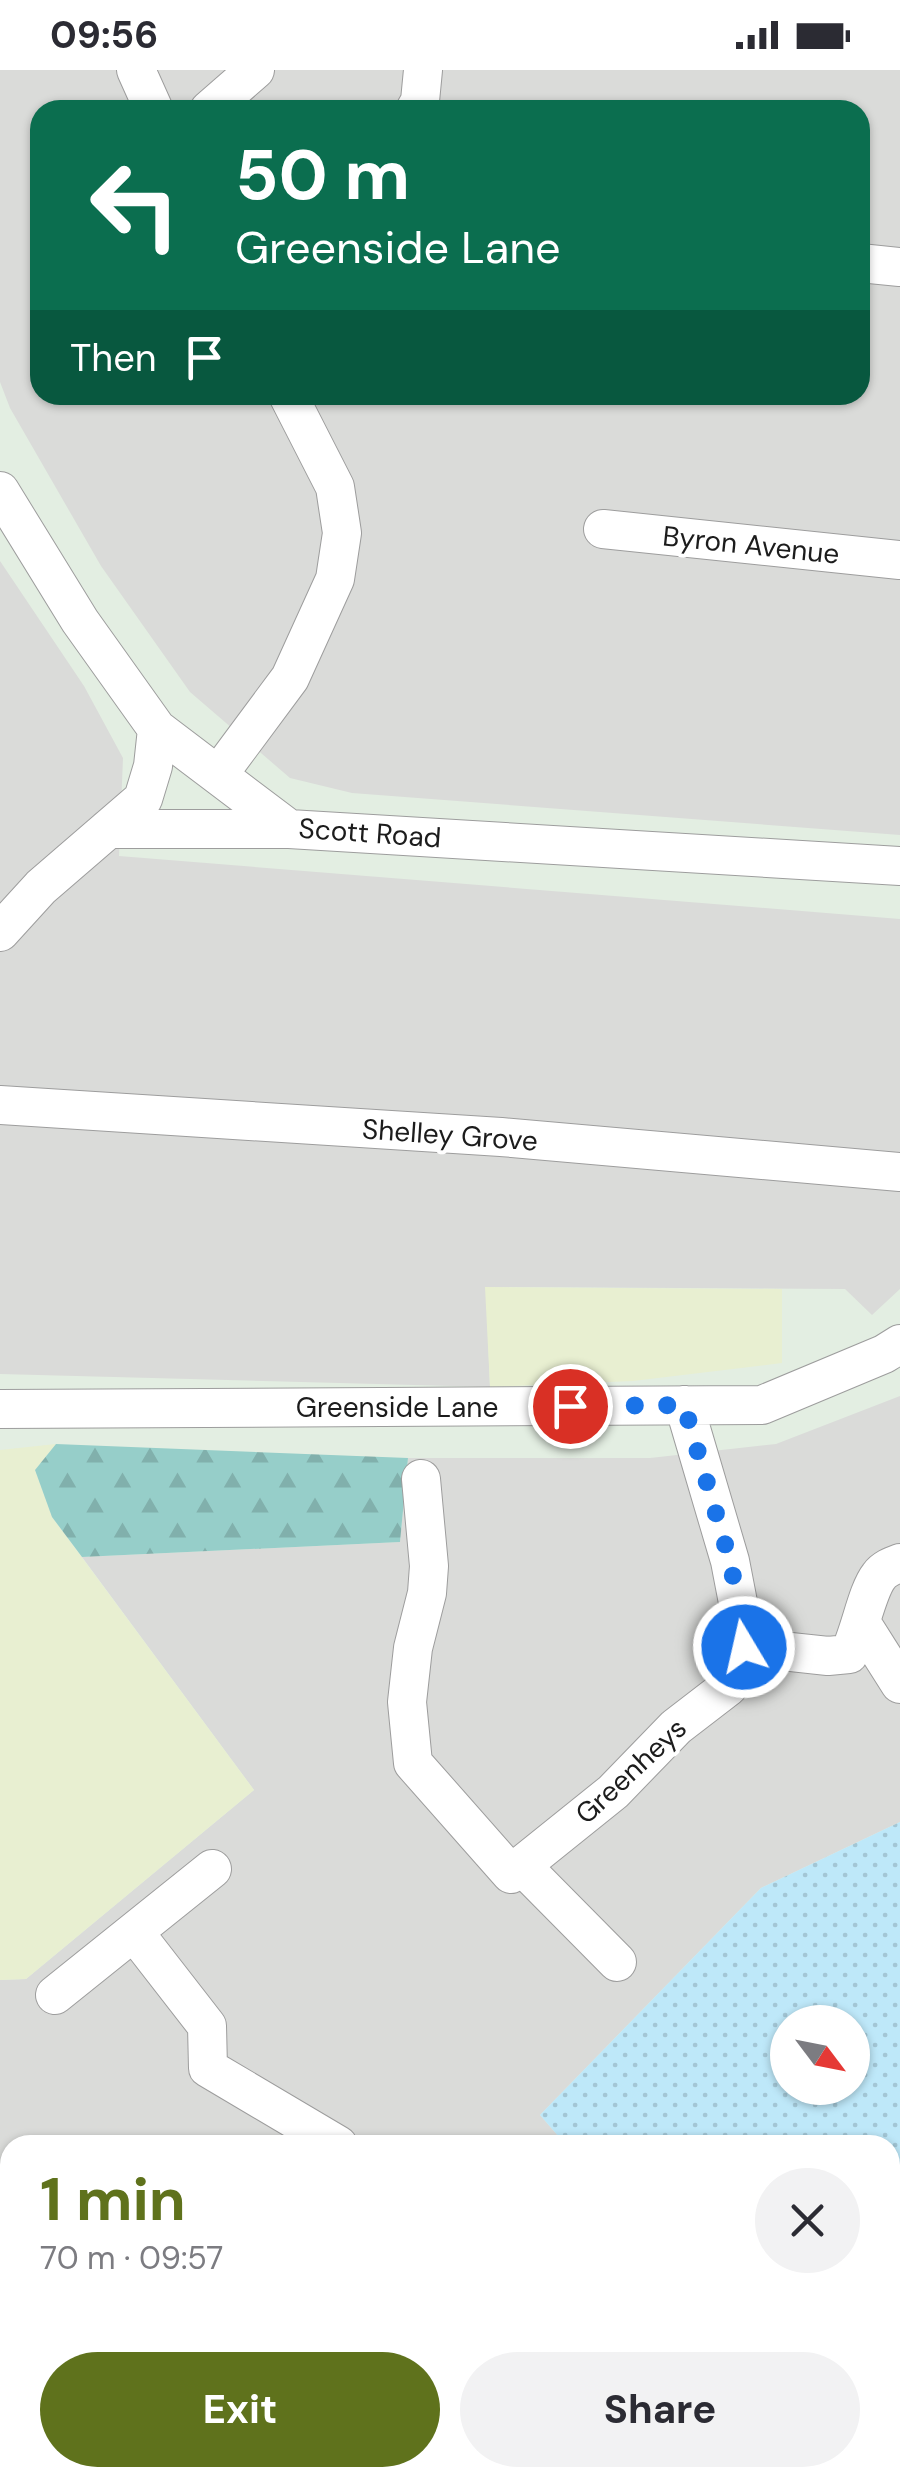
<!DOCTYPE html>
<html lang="en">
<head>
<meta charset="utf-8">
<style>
  body { margin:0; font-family:"DM Sans",sans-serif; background:#f2f2f3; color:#2b2b33; height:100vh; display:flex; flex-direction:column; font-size:38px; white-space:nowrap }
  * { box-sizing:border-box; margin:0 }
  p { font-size:32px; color:#7c7c81 }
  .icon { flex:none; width:55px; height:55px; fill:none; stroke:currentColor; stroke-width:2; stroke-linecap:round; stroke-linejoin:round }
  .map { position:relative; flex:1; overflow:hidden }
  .side { position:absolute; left:0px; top:2065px; width:900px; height:352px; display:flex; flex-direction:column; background:#fff; border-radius:30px 30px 0 0; box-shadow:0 2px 8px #0004 }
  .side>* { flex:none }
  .top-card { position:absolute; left:30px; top:30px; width:840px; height:305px; border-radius:30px; box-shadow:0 2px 8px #0004; background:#0b6e4f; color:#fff; overflow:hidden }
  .needle { width:65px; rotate:122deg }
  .tools { position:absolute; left:770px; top:1935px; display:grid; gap:20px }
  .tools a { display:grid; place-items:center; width:100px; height:100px; border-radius:50%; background:#fff; box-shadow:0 2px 8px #0004; font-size:50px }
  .pin { position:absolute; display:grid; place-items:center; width:85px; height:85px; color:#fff; margin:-42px; border:5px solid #fff; border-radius:50%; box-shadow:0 2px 10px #0007 }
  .me { position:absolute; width:110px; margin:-55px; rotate:351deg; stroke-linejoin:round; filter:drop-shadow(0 0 8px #0008) }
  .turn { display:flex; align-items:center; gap:35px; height:210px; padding:0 40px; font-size:45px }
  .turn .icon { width:130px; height:130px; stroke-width:2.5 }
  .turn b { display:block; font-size:70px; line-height:85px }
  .then { display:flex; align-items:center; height:95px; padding:0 40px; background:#0003; gap:20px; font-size:38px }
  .round { display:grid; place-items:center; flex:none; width:105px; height:105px; border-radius:52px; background:#f2f2f3 }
  .head { display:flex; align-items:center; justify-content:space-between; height:170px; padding:0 40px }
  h1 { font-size:60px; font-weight:700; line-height:75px; color:#5f721c }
  .button { display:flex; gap:20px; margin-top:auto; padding:20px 40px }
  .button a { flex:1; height:115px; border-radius:60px; background:#5f721c; color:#fff; font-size:40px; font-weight:700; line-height:115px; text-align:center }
  .button a+a { background:#f2f2f3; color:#2b2b33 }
  .status { display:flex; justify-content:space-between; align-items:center; height:70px; padding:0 50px; background:#fff; direction:ltr }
  .status svg { height:28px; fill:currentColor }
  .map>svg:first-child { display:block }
  .residential { fill:#dadbd9; fill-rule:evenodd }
  .commercial { fill:#e8efd1 }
  .forest { fill:url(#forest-firs) }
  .park { fill:url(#park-dots); fill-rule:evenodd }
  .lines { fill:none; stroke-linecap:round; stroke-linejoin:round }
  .minor-casing { stroke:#9d9d9d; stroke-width:40 }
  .minor { stroke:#fff; stroke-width:38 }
  .route { stroke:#1a73e8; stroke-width:18; stroke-dasharray:0 32.4 }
  .labels { text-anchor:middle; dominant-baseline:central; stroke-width:8; stroke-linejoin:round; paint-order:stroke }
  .street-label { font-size:28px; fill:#1c1c1c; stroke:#fff }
</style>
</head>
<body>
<div class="status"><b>09:56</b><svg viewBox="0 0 49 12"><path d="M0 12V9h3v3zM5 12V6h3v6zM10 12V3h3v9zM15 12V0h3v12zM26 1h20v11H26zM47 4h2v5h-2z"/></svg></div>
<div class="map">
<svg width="900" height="2417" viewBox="0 0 900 2417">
  <defs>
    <pattern id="forest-firs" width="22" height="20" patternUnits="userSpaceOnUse" patternTransform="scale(2.5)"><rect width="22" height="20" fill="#96cec9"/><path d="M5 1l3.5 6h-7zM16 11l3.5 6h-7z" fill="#81b0ac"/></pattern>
    <pattern id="park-dots" width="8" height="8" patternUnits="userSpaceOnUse" patternTransform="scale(2.5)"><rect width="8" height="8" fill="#bee8f9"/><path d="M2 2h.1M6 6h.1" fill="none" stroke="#a3c6d5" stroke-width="1.8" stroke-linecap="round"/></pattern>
  </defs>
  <rect width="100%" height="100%" fill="#e3eee2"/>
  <path class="residential" d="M0,0H900V765L352,723L290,708L190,622L101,496L10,338L0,312ZM40,40H860V325H40Z
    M0,491L84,616L123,688L119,786L900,849V1219L872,1245L845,1219L486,1217L490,1317L0,1304Z
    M900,1326V1752L761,1818L540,2045L566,2075H10V2408H890V2387L900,2405V2417H0V1910L26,1909L254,1720L82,1487L400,1472L408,1388H650L776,1374Z"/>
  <path class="commercial" d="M485,1217L782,1219V1293L633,1311L490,1317Z
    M56,1374L35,1400L52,1447L254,1720L26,1909L0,1910V1380Z"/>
  <path class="forest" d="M56,1374L408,1388L400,1472L82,1487L52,1447L35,1400Z"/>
  <path class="park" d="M900,1752V2276L890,2280V2075H566L540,2045L761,1818ZM788,1952H852V2018H788Z"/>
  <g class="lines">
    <g class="minor-casing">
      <path id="minor" d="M136,0L154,40
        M209,40L255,0
        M415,40L420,31L423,0
        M860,193L900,197
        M0,421L80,551L157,659L289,759L900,796
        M603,459L900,490
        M218,705L290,608L335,509L342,463L335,417L288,325
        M108,759H289
        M0,862L41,817L143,729L153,696L157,659
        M0,1035L501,1067L900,1102
        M0,1339L762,1335L884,1284L900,1274
        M421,1409L429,1496L427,1523L413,1578L407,1632L413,1693L511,1804L613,1722L676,1657L728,1617L746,1574L730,1491L684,1335
        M862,1554L900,1614
        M744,1577L828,1586L849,1584C860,1562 867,1521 879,1506C884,1499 892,1496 900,1493
        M522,1796L617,1892
        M134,1862L207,1956L208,1998L338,2075
        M55,1925L212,1799
        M0,2237L8,2258
        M211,2408L217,2417
        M628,2408L634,2417"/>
    </g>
    <use href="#minor" class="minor"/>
  </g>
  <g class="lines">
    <path class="route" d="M570,1336L684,1335L730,1491L746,1574L744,1577"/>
  </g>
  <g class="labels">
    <g class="street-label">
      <text transform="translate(751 475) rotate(6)">Byron Avenue</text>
      <text transform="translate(370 763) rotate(4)">Scott Road</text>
      <text transform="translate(450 1065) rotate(4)">Shelley Grove</text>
      <text x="397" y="1337">Greenside Lane</text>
      <text transform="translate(631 1701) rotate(-43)">Greenheys</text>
    </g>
  </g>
</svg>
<div class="tools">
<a><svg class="needle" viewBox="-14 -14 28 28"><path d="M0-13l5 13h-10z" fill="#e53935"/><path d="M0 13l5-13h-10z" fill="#7c7c81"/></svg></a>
</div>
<div class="pin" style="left:570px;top:1336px;background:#d93025"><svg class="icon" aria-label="arrive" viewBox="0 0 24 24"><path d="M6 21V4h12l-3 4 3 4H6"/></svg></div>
<svg class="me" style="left:744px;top:1577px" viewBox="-20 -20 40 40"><circle r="17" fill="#1a73e8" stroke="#fff" stroke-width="3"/><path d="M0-11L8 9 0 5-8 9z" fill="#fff"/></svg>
<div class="top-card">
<div class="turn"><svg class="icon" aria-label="left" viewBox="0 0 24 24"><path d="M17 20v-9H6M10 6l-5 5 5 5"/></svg><div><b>50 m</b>Greenside Lane</div></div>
<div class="then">Then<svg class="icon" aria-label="arrive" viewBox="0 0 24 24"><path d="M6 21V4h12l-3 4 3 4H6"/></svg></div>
</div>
<section class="side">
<div class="head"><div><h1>1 min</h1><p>70 m · 09:57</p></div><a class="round"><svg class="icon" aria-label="close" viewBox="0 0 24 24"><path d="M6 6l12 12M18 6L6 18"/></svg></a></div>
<div class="button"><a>Exit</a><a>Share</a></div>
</section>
</div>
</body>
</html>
